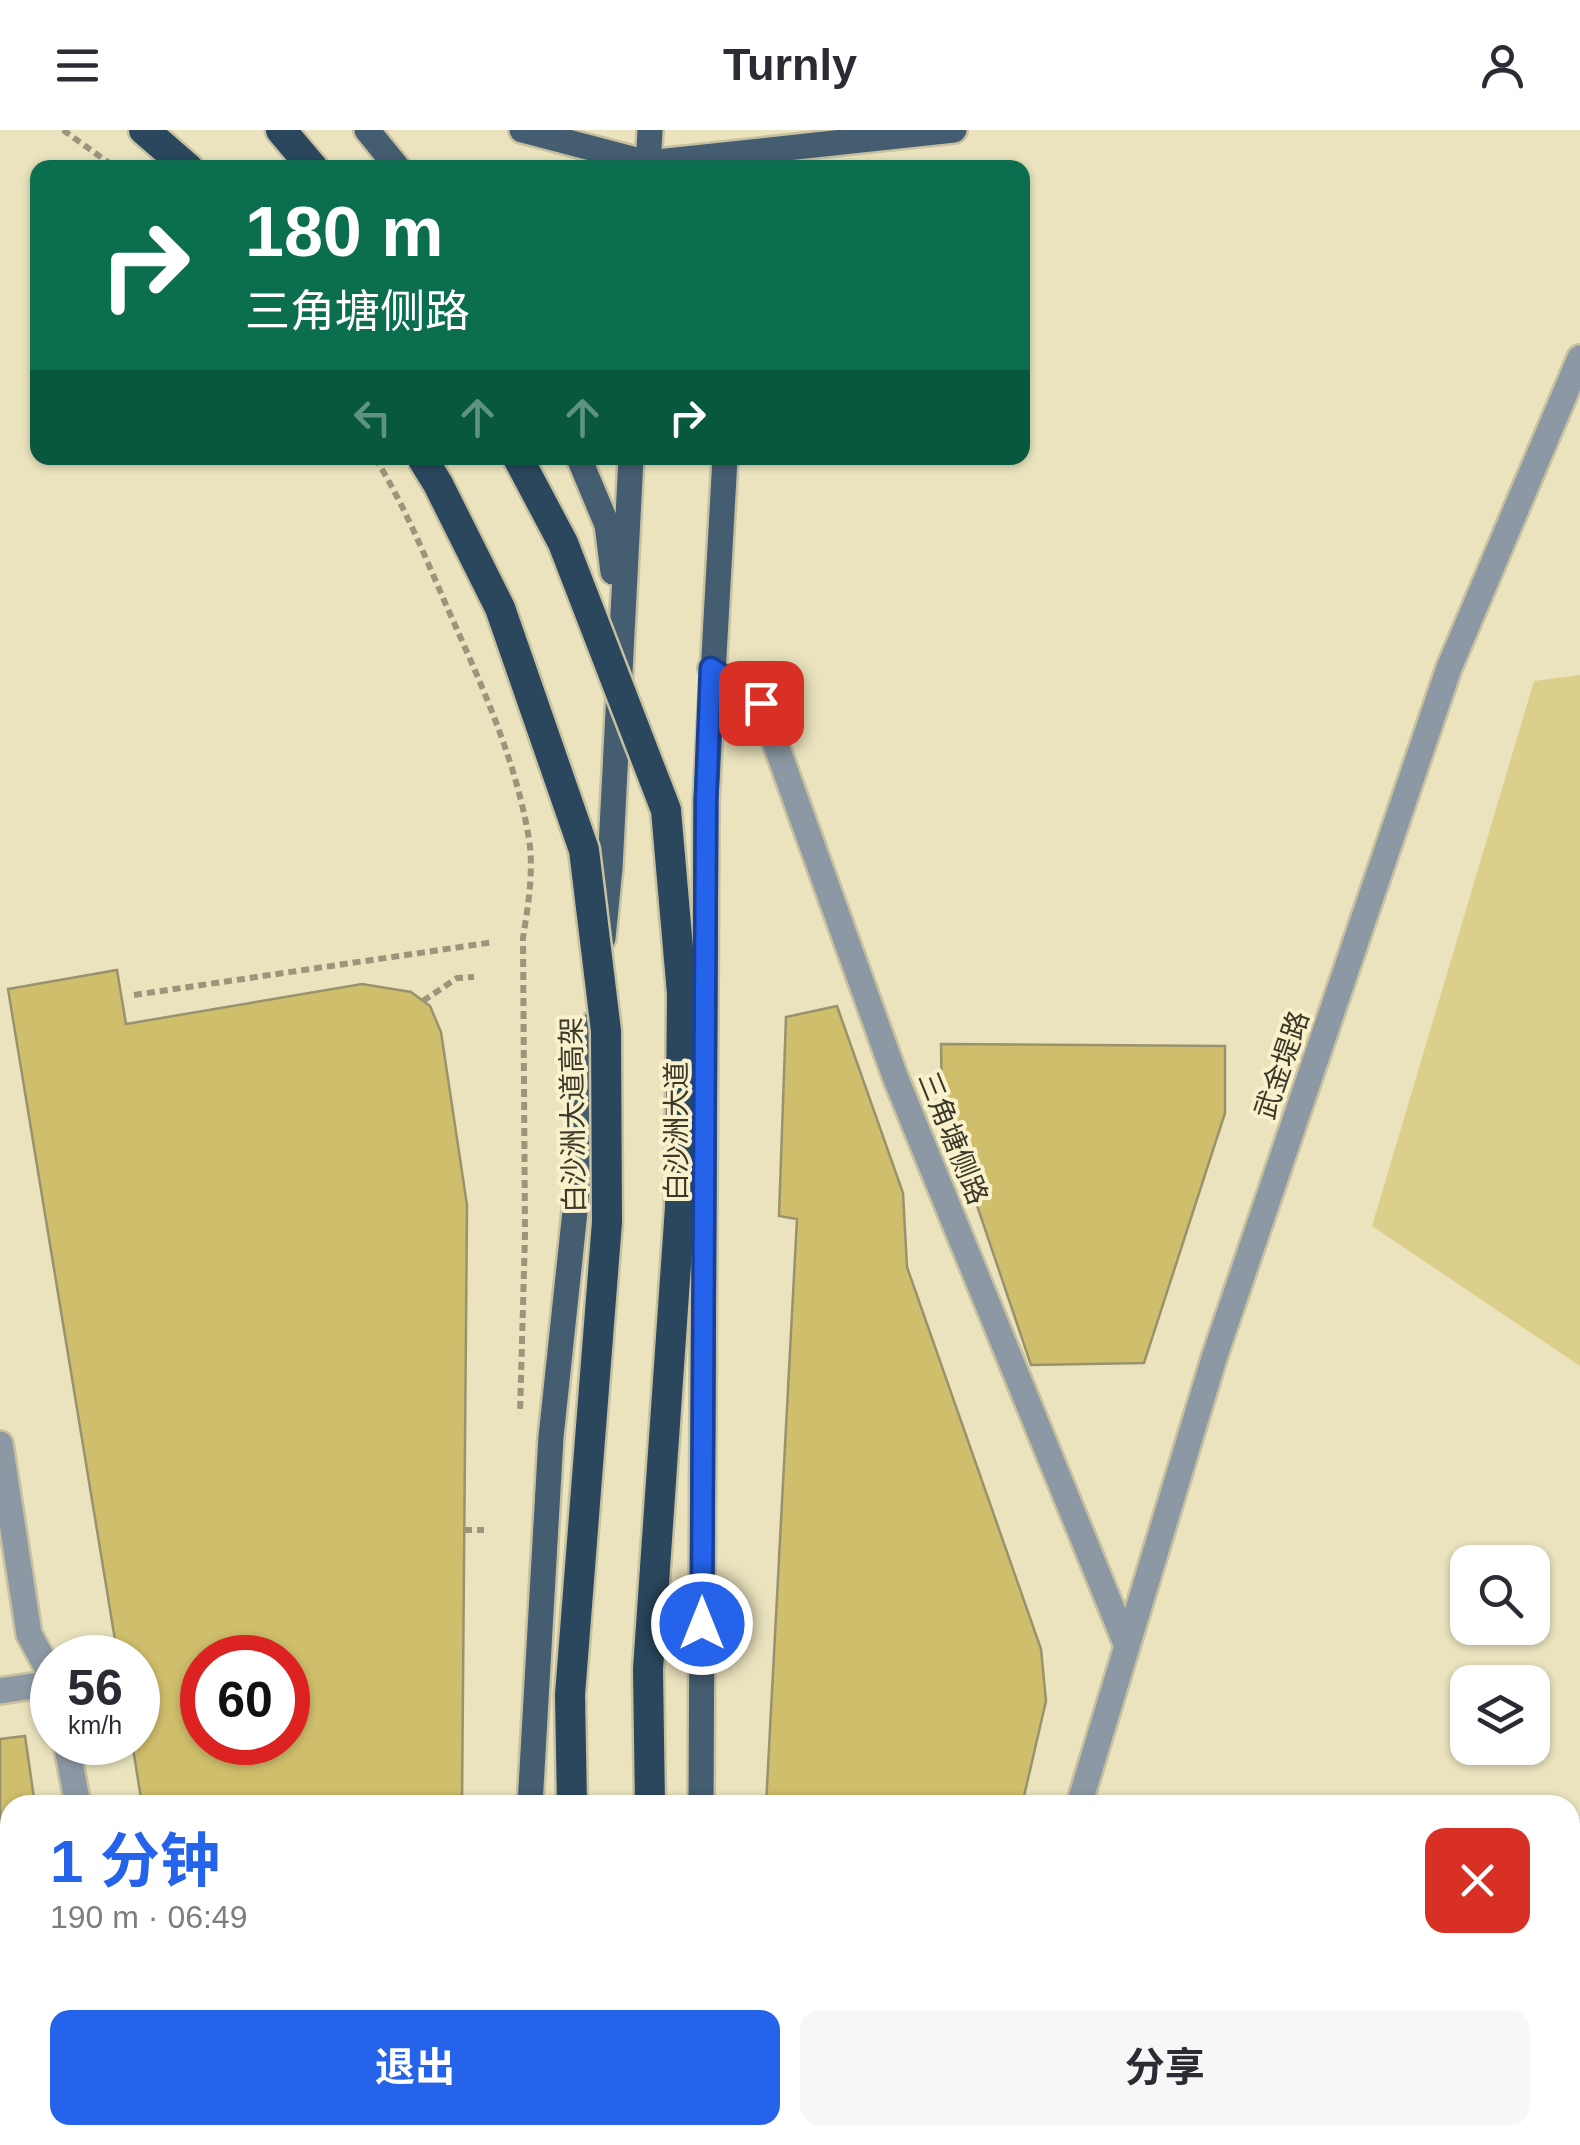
<!DOCTYPE html>
<html lang="zh">
<head>
<meta charset="utf-8">
<style>
  body { margin:0; font-family:Arial,"Noto Sans SC",sans-serif; background:#f7f7f7; color:#2b2b33; height:100vh; display:flex; flex-direction:column; font-size:38px; white-space:nowrap }
  * { box-sizing:border-box; margin:0 }
  p { font-size:32px; color:#7c7c81 }
  .icon { flex:none; width:55px; height:55px; fill:none; stroke:currentColor; stroke-width:2; stroke-linecap:round; stroke-linejoin:round }
  .map { position:relative; flex:1; overflow:hidden }
  .drawer { position:absolute; left:0px; top:1665px; width:1580px; height:350px; display:flex; flex-direction:column; background:#fff; border-radius:30px 30px 0 0; box-shadow:0 2px 8px #0004 }
  .drawer>* { flex:none }
  .guide { position:absolute; left:30px; top:30px; width:1000px; height:305px; border-radius:20px; box-shadow:0 2px 8px #0004; background:#0b6e4f; color:#fff; overflow:hidden }
  .fabs { position:absolute; left:1450px; top:1415px; display:grid; gap:20px }
  .fabs a { display:grid; place-items:center; width:100px; height:100px; border-radius:20px; background:#fff; box-shadow:0 2px 8px #0004; font-size:50px }
  .speed { position:absolute; left:30px; top:1505px; display:flex; gap:20px; font-size:50px; font-weight:700; text-align:center }
  .speed>* { display:grid; place-content:center; width:130px; height:130px; border-radius:50%; background:#fff; box-shadow:0 2px 8px #0004; line-height:1 }
  .speed small { font-size:25px; font-weight:400 }
  .speed .limit { border:15px solid #d22; background:#fff; color:#111 }
  .pin { position:absolute; display:grid; place-items:center; width:85px; height:85px; color:#fff; margin:-42px; border-radius:20px; box-shadow:0 5px 15px #0006 }
  .me { position:absolute; width:110px; margin:-55px; rotate:0deg; stroke-linejoin:round; filter:drop-shadow(0 0 8px #0008) }
  .turn { display:flex; align-items:center; gap:35px; height:210px; padding:0 50px; font-size:45px }
  .turn .icon { width:130px; height:130px; stroke-width:2.5 }
  .turn b { display:block; font-size:70px; line-height:85px }
  .lanes { display:flex; align-items:center; height:95px; padding:0 50px; background:#0003; justify-content:center; gap:50px; direction:ltr }
  .lanes .off { opacity:.35 }
  .round { display:grid; place-items:center; flex:none; width:105px; height:105px; border-radius:20px; background:#f7f7f7 }
  .headline { display:flex; align-items:center; justify-content:space-between; height:170px; padding:0 50px }
  h1 { font-size:60px; font-weight:700; line-height:75px; color:#2563eb }
  .button { display:flex; gap:20px; margin-top:auto; padding:20px 50px }
  .button a { flex:1; height:115px; border-radius:20px; background:#2563eb; color:#fff; font-size:40px; font-weight:700; line-height:115px; text-align:center }
  .button a+a { background:#f7f7f7; color:#2b2b33 }
  header { display:flex; justify-content:space-between; align-items:center; height:130px; padding:0 50px; background:#fff; font-size:45px; font-weight:700 }
  .map>svg:first-child { display:block }
  .green { fill:#dccf8b }
  .building { fill:#cfbe6b; stroke:#99926f; stroke-width:2.5; fill-rule:evenodd }
  .lines { fill:none; stroke-linecap:round; stroke-linejoin:round }
  .minor-casing { stroke:#c7c1a0; stroke-width:30 }
  .major-casing { stroke:#c7c1a0; stroke-width:30 }
  .highway-casing { stroke:#c7c1a0; stroke-width:35 }
  .path { stroke:#9b967b; stroke-width:6; stroke-dasharray:8 5; stroke-linecap:butt }
  .minor { stroke:#8c99a4; stroke-width:25 }
  .major { stroke:#455d70; stroke-width:25 }
  .highway { stroke:#2b475d; stroke-width:30 }
  .highway-bridge-casing { stroke:#c7c1a0; stroke-width:35; stroke-linecap:butt }
  .highway-bridge { stroke:#2b475d; stroke-width:30 }
  .route-casing { stroke:#184099; stroke-width:25 }
  .route { stroke:#2563eb; stroke-width:18 }
  .labels { text-anchor:middle; dominant-baseline:central; stroke-width:8; stroke-linejoin:round; paint-order:stroke }
  .street-label { font-size:28px; fill:#3b3829; stroke:#f8f1cb }
</style>
</head>
<body>
<header><svg class="icon" aria-label="menu" viewBox="0 0 24 24"><path d="M4 6h16M4 12h16M4 18h16"/></svg>Turnly<svg class="icon" aria-label="person" viewBox="0 0 24 24"><circle cx="12" cy="8" r="4"/><path d="M4 21q1-7 8-7t8 7"/></svg></header>
<div class="map">
<svg width="1580" height="2015" viewBox="0 0 1580 2015">
  <rect width="100%" height="100%" fill="#eae3be"/>
  <path class="green" d="M1580,545V1236L1372,1096L1534,551Z"/>
  <path class="building" d="M117,840L126,894L362,854L411,862L430,876L441,902L467,1075L462,1675H142L132,1612H138V1528H118L8,859ZM202,1528H288V1612H202Z
    M837,876L903,1063L907,1137L1041,1519L1046,1571L1022,1675H766L797,1089L779,1086L786,887Z
    M941,914L1225,916V983L1144,1233L1031,1235L942,972Z
    M25,1606L35,1675H10V1857L0,1790V1609Z
    M772,2005H929L926,2015H773Z"/>
  <g class="lines">
    <g class="minor-casing">
      <path id="minor" d="M711,538L761,573L896,949L1127,1516
        M0,1314L29,1504L52,1547
        M0,1561L52,1553
        M66,1612L78,1675
        M1079,1675L1215,1225L1449,538L1580,228
        M0,1963L10,1961
        M382,2005V2015
        M976,2015L979,2005"/>
    </g>
    <g class="major-casing">
      <path id="major" d="M367,0L398,38
        M522,0L648,33L954,0
        M648,38L650,0
        M579,328L607,395L613,442
        M603,808L610,738L631,328
        M530,1675L551,1307L595,893
        M701,1675L706,670L725,328
        M542,2005L543,2015
        M700,2005L702,2015"/>
    </g>
    <g class="highway-casing">
      <path id="highway" d="M144,0L188,38
        M281,0L313,38
        M588,2005L589,2015
        M661,2005L662,2015"/>
    </g>
    <path class="path" d="M63,0L116,38
      M375,328C406,377 427,432 451,486C483,558 516,631 529,709C534,741 528,776 523,808L525,1104L520,1284
      M134,865L494,812
      M423,871L457,848L474,847
      M464,1400H484"/>
    <use href="#minor" class="minor"/>
    <use href="#major" class="major"/>
    <use href="#highway" class="highway"/>
    <g class="highway-bridge-casing">
      <path id="highway-bridge" d="M422,328L438,354L500,478L584,720L606,901L607,1092L570,1565L572,1675
        M518,328L563,413L666,680L682,864L680,1077L648,1539L650,1675"/>
    </g>
    <use href="#highway-bridge" class="highway-bridge"/>
  </g>
  <g class="lines">
    <g class="route-casing">
      <path id="route" d="M702,1494L706,670L711,538L761,573"/>
    </g>
    <use href="#route" class="route"/>
  </g>
  <g class="labels">
    <g class="street-label">
      <text transform="translate(1282 935) rotate(-71)">武金堤路</text>
      <text transform="translate(573 985) rotate(-91)">白沙洲大道高架</text>
      <text transform="translate(676 1001) rotate(-90)">白沙洲大道</text>
      <text transform="translate(953 1008) rotate(68)">三角塘侧路</text>
    </g>
  </g>
</svg>
<div class="fabs">
<a><svg class="icon" aria-label="search" viewBox="0 0 24 24"><circle cx="10" cy="10" r="6"/><path d="M15 15l6 6"/></svg></a>
<a><svg class="icon" aria-label="layers" viewBox="0 0 24 24"><path d="M12 4l9 5-9 5-9-5zM3 14l9 5 9-5"/></svg></a>
</div>
<div class="speed"><div>56<small>km/h</small></div><div class="limit">60</div></div>
<div class="pin" style="left:761px;top:573px;background:#d93025"><svg class="icon" aria-label="arrive" viewBox="0 0 24 24"><path d="M6 21V4h12l-3 4 3 4H6"/></svg></div>
<svg class="me" style="left:702px;top:1494px" viewBox="-20 -20 40 40"><circle r="17" fill="#2563eb" stroke="#fff" stroke-width="3"/><path d="M0-11L8 9 0 5-8 9z" fill="#fff"/></svg>
<div class="guide">
<div class="turn"><svg class="icon" aria-label="right" viewBox="0 0 24 24"><path d="M7 20v-9h11M14 6l5 5-5 5"/></svg><div><b>180 m</b>三角塘侧路</div></div>
<div class="lanes"><svg class="icon off" aria-label="left" viewBox="0 0 24 24"><path d="M17 20v-9H6M10 6l-5 5 5 5"/></svg><svg class="icon off" aria-label="ahead" viewBox="0 0 24 24"><path d="M12 20V5M6 11l6-6 6 6"/></svg><svg class="icon off" aria-label="ahead" viewBox="0 0 24 24"><path d="M12 20V5M6 11l6-6 6 6"/></svg><svg class="icon" aria-label="right" viewBox="0 0 24 24"><path d="M7 20v-9h11M14 6l5 5-5 5"/></svg></div>
</div>
<section class="drawer">
<div class="headline"><div><h1>1 分钟</h1><p>190 m · 06:49</p></div><a class="round" style="background:#d93025;color:#fff"><svg class="icon" aria-label="close" viewBox="0 0 24 24"><path d="M6 6l12 12M18 6L6 18"/></svg></a></div>
<div class="button"><a>退出</a><a>分享</a></div>
</section>
</div>
</body>
</html>
